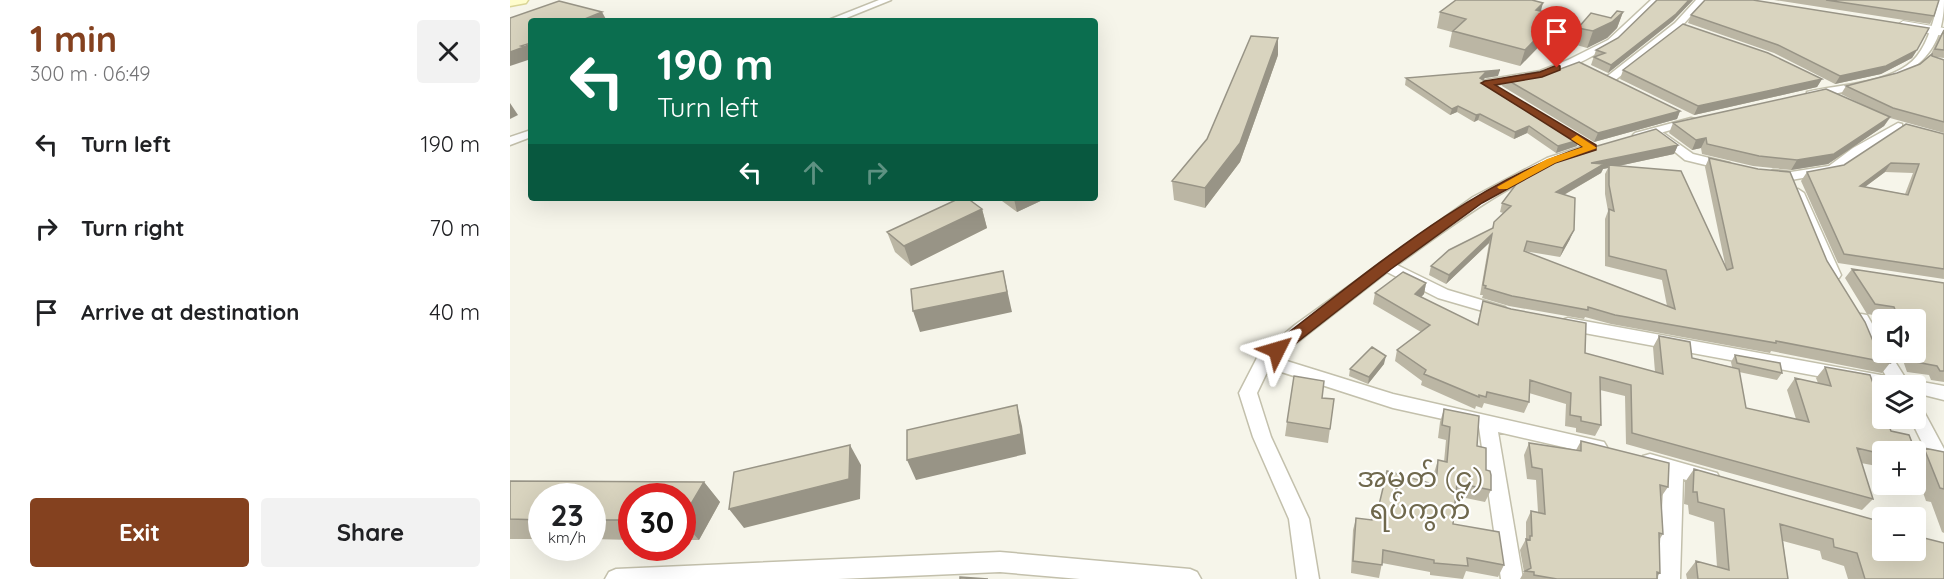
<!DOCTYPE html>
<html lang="en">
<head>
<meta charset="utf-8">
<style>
  body { margin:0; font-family:Quicksand,"Noto Sans Myanmar",sans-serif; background:#f2f2f2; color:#202124; height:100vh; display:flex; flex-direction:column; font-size:22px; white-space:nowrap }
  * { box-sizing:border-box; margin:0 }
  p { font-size:20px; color:#757577 }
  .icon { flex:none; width:33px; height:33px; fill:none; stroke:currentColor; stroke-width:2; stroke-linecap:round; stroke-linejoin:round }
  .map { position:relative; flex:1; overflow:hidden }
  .panel { display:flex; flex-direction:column; background:#fff; width:510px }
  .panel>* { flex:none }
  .banner { position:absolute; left:18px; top:18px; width:570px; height:183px; border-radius:6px; box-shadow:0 6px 24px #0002; background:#0b6e4f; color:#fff; overflow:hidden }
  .buttons { position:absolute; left:1362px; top:309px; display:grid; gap:12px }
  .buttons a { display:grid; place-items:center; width:54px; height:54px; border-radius:6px; background:#fff; box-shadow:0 6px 24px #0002; font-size:30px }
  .speed { position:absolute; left:18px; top:483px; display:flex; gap:12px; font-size:30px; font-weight:700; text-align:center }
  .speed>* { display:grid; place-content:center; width:78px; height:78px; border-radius:50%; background:#fff; box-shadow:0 6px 24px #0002; line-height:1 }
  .speed small { font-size:15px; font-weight:400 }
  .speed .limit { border:9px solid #d22; background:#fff; color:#111 }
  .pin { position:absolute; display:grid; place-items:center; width:51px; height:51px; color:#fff; margin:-62px -26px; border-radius:50% 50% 50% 0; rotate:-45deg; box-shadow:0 0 6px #0007 }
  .pin .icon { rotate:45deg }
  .me { position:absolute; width:66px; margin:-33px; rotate:50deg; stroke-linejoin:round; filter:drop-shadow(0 0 4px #0008) }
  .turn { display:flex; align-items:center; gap:21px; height:126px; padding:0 30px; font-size:27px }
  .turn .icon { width:78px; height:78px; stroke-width:2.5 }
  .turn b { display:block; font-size:42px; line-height:51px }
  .lanes { display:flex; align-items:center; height:57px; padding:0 30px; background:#0003; justify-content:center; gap:30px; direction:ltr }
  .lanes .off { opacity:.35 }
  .round { display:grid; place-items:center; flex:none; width:63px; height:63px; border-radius:6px; background:#f2f2f2 }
  .summary { display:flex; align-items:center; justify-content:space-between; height:102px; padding:0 30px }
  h1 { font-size:36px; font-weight:800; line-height:45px; color:#84411f }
  .primary-button { display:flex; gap:12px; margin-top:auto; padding:12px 30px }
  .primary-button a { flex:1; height:69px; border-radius:6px; background:#84411f; color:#fff; font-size:24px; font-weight:800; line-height:69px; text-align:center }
  .primary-button a+a { background:#f2f2f2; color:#202124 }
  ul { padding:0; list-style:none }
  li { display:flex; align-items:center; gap:18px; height:84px; padding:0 30px }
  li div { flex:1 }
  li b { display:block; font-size:22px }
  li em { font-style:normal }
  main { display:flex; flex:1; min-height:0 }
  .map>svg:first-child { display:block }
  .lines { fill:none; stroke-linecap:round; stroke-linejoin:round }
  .minor-casing { stroke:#c3c0ac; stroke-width:3 }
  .tertiary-casing { stroke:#c3c0ac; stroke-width:2 }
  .secondary-casing { stroke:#dad597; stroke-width:3 }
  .minor { fill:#fff; fill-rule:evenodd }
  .tertiary { fill:#fff; fill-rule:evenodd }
  .secondary { fill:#fffdcc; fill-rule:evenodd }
  .wall { fill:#bbb6a4; fill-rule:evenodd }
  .shaded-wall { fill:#989486 }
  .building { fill:#d9d4bf; stroke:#989486; stroke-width:1.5; fill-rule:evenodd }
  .route { fill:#84411f; stroke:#562a14; stroke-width:1.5 }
  .slow { fill:#f59e0b }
  .labels { text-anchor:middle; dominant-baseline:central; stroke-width:4.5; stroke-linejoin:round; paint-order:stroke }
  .near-quarter-label { font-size:28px; fill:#6f684d; stroke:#fff }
</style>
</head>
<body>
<main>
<section class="panel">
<div class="summary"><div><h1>1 min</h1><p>300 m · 06:49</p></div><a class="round"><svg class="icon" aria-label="close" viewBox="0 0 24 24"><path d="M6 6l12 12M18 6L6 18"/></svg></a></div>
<ul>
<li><svg class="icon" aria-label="left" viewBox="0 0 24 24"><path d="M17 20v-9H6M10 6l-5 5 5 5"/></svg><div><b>Turn left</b></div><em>190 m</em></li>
<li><svg class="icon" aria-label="right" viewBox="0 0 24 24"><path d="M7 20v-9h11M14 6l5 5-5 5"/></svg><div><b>Turn right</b></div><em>70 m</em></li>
<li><svg class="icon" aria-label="arrive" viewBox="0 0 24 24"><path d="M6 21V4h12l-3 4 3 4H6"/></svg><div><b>Arrive at destination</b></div><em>40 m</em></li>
</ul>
<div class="primary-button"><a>Exit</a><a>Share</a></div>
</section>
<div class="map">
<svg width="1434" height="579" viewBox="0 0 1434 579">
  <rect width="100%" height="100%" fill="#f6f5ea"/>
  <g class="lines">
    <g class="minor-casing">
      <path id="minor" d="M369,0H381L329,21H316Z
        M1141,0H1150C1120,35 1080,63 1035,76C1019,81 1001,82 985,85L993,93L988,96L971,83L976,80L1030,71L1058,60L1098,40Z
        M1186,0H1195L1171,27L1103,82H1095V78L1165,23Z
        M1429,0H1434C1434,63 1392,81 1338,91C1326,93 1309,99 1297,96V92C1329,84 1385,84 1407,56C1419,41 1424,18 1429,0Z
        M1181,118L1185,119V123L1129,139L1123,135L1125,133Z
        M1388,123L1392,124V128L1327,172L1281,180L1263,178L1257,174L1263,170L1281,172L1319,166L1343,148Z
        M21,130V137L0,145V137Z
        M1152,132L1183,154L1220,163L1222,166L1216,170L1175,160L1148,138V134Z
        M1077,145L1083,149L1081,152C1005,177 951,219 887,265L938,290L995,307L998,311L995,315L990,316L928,298L877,272L767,358L883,394L1094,442L1097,447L1094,452L1088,455L988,432L1013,579H991L969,427L883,408L759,368L747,393L761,437L799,519L809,579H787L779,519L743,437L729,393L748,356L785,325L871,263L963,197L1037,158Z
        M1288,189L1294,193L1331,275L1329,278H1319L1317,275L1282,193Z
        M1351,314L1357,315L1372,341V352H1379L1396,379L1434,386V400L1406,393V386H1372V388L1058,330L1052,328L1050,324L1052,320L1058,318L1376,376L1343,319L1345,315Z
        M1406,406L1412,408L1434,449V475L1427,473L1400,418H1406Z
        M1140,454L1207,473L1210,479L1207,485L1200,487L1173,479L1170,579H1148L1154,474L1133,468L1131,462L1133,456Z
        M490,552L680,569L687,572L691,579H570L490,572L328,579H95L99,572L106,569Z"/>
    </g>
    <g class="tertiary-casing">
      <path id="tertiary" d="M1393,21L1434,28V36L1389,28L1387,25Z"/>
    </g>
    <g class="secondary-casing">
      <path id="secondary" d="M0,0H18L16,3L0,6Z"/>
    </g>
    <use href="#minor" class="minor"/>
    <use href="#tertiary" class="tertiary"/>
    <use href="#secondary" class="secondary"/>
  </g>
  <path class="wall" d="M1147,0H1183L1163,21L1098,73L1081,65L1086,50L1108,38Z
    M1264,0H1429L1424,16L1420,24Z
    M1031,11L1049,15L1044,31L1010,66L939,47L942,32L927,28L930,12Z
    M1113,12L1107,28L1097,38L1077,48L1063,44L1068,28L1101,18Z
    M1181,15L1407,50L1402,58L1371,74L1325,84L1264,53L1178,23Z
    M1434,30V58L1426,57L1434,60V133L1380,118L1374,126L1318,164L1281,170L1243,166L1192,154L1191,148L1182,150L1159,133L1163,123L1353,105L1331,94L1336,86L1387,73L1410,64L1421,54L1429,37Z
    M768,55L730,162L695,208L664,200L662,181Z
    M1113,70L1312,79L1307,87L1184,115L1110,79Z
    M1037,74L1170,111L1167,119L1084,142L992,86L994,78Z
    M988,76L975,78L973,79L1069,140L1067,146L1046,153L1017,133L1004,139L968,120L964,122L947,112L940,115L895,85L896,78Z
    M1434,134V279L1328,263L1291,181L1297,172L1334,165ZM1375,172L1403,173L1395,194L1355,187Z
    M1168,145L1164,154L1108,166L1215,264L1195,167L1199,158L1317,261L1363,341L1380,363L1372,373L1261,351L1260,353L1101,324L1075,317L1074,319L999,306L972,298L973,295H970L979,243L936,284L919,275L921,266L982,229L984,222L993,213L990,212L992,203L1007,183ZM1098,168L1095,174V194L1098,211L1095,219V266L1152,280L1157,306L1014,251L1050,257L1060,239L1054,195L1091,173L1093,169Z
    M492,198H537L507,212L492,201Z
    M472,209L477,228L401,266L385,252L377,232Z
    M1342,269L1434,283V382L1421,380L1419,375L1397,372L1390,352H1406V320H1377L1376,317L1357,314L1335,278Z
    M893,272L916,283L914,294L911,297L967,325L973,301L1001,309L1076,323L1075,353L1145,372L1143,347L1149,336L1180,342L1182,358L1222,367L1221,362L1225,355L1270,363L1272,373L1267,380L1229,372L1236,408L1286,419L1277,390L1285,378L1308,383L1306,378L1315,367L1360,375L1372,408V418H1376L1381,431L1399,435L1407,455L1414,448L1434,452V533L1432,532L1421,502L1416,501L1406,472V452H1372V467L1351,463L1363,499L1352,510L1116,444L1115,396L1090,390L1091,425L1085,436L1066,432V428L1055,426L1056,404L1019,393V402L1014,413L974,403L972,408L966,406L965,409L911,385L912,381L885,361L887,350L911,332L863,304L865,293Z
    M874,364L858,384L839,376L840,369Z
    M812,398L824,399L818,443L775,436L777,422Z
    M934,409L967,446L976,470L981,490L975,502L946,496L943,524L994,565L988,577L956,571L953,579L920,575V572L872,563L869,578L841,573L843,530L846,518L862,520L869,505L923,484L924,473L928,460L934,462L936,440L928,438L930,422Z
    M1071,441L1158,487L1151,497L1153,534L1149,540L1150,573L1147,577V579H1010L1014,572L1010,550L1016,539V522L1021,511L1028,512L1026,480L1017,479L1014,455L1019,443L1066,450Z
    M1184,469L1372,550L1434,579H1338L1334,566L1312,559L1310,551L1273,541L1278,579H1177L1176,574L1186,561L1207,567L1204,522L1179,514L1178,505L1174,504L1175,482Z
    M0,481L194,482L210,502L189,540H172V496H122V540L82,539V496H32V539H0Z"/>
  <path class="shaded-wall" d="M1179,0H1183L1163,21L1098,73L1101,65Z
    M1033,3L1029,18L1026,10Z
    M92,12L97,21H70Z
    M1113,12L1107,28L1097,38L1077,48L1083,31Z
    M1049,15L1044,31L1010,66L1015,50Z
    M768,38V55L730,162L695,208V188Z
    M21,43V57H20L21,59L0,66V52Z
    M1407,50L1402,58L1371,74L1325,84L1330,76Z
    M990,70L988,76L975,78L969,84L970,78L976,72Z
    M1312,79L1307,87L1184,115L1188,106Z
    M0,103L8,115L0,119Z
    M948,106L947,112L940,115L942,109Z
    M1170,111L1167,119L1084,142L1088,133Z
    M970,114L968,120L964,122L966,115Z
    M1380,117L1374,126L1318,164L1281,170L1287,160Z
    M1019,126L1017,133L1004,139L1005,132Z
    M1196,138L1191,148L1182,150L1186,140Z
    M1069,140L1067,146L1046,153L1048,146Z
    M1168,145L1164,154L1099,168V165L1098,168L1093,169L1091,173L1043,201L1046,192L1081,163Z
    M1381,163L1375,172L1344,195L1350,186Z
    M506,198H537L507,212L504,199Z
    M472,209L477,228L401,266L394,246Z
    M1064,230L1060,239L1050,257L1053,248Z
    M982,234L979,243L936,284L939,275Z
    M493,271L502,312L410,332L403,311Z
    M916,283L914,294L903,305L905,294Z
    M876,356L874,364L858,384L859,377Z
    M507,405L512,426L516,454L406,480L397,460Z
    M340,445L351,465L350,499L234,528L219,509Z
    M194,482L210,502L189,540L172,521V519Z"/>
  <path class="building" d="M946,0H1022L1033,3L1026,10L1049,15L1015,50L943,31L956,19L930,12Z
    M1147,0H1179L1166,14L1101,65L1084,57L1095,53L1086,50L1108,38Z
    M1195,0H1243L1419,28L1407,50L1376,66L1330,76L1268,45L1181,15Z
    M1316,0H1429L1424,16Z
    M49,1L92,12L70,21H21V43L11,46L14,47L0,52V18Z
    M1107,11L1113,12L1102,22L1083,31L1068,28L1081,13L1101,18Z
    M1173,24L1258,53L1312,79L1188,106L1113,70Z
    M1434,30V50L1425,49Z
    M741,36L768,38L730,143L695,188L662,181L697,139Z
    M1422,54V56L1434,60V122L1383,108L1336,86L1387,73L1410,64Z
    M1069,62L1170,111L1088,133L994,78L1032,71L1037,74Z
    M990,70L976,72L970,78L1069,140L1048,146L1019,126L1005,132L970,114L966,115L948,106L942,109L896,78Z
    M1316,89L1380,117L1324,154L1287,160L1249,156L1197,144L1196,138L1186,140L1163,123Z
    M1396,124L1434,134V269L1334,254L1297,172L1334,165ZM1381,163L1409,164L1398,195L1350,186Z
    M1146,129L1168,145L1081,163L1094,164L1046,192L1065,198L1064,230L1053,248L1017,241L1014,251L1165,309L1156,270L1099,256V209L1104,211L1099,185V165L1171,171L1217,270L1223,268L1199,158L1248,169L1280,172L1317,261L1355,322L1363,341H1366L1380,363L1266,341V343L1105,315L1078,307V310L1002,296L975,288L976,286L973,285L982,234L939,275L921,266L939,250L983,228L984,222L1001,206L992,203L1007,183L1063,153Z
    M450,198H457L472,209L394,246L377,232Z
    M1342,269L1434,283V371H1430L1427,366L1406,362L1402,352H1406V320H1389L1384,307L1365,304Z
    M493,271L497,292L403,311L401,289Z
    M893,272L916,283L905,294L968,325L973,301L1001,309L1076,323L1075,353L1153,374L1149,336L1180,342L1182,358L1229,369L1236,408L1299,422L1285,378L1321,386L1315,367L1360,375L1372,408V418H1376L1381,431L1399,435L1410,463L1406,462V452H1372V454L1347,448L1363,499L1122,433L1121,385L1090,377L1091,425L1071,421V417L1060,415L1061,393L1020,380L1019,402L977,392L976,397L969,395V397L914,374L916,370L887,350L920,325L865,293Z
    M862,347L876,356L859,377L840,369Z
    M1225,355L1270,363L1272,373L1227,363Z
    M784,376L814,381L812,398L824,399L820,429L777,422Z
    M507,405L511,434L397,460V430Z
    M934,409L969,416L967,446L976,448V470L980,471L981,475V490L947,483L943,524L989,532L994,565L957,558L958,566L924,563V560L873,550L872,565L843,561L846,518L862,520L866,505H869L877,471L926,485L928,460L937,462L940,427L932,425Z
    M1071,441L1159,463L1158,487L1150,485L1153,534L1149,533L1150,573L1147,572V579H1047L1024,575V572L1015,571L1021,568L1016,539L1020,540V536H1022L1021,511L1035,514L1032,469L1022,467L1019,443L1071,451Z
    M340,445L339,479L219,509L224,472Z
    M1414,448L1434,452V489L1430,488Z
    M1184,469L1372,522V550H1406V536L1434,543V579H1355L1347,553L1324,547L1323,539L1270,524L1278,579H1188L1186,561L1219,570L1214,509L1188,502L1187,492H1183Z
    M0,481L194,482L172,519V496H122V520H82V496H32V520L0,519Z
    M450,577L478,579H450Z"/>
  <path class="route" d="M1047,65L1050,66V70L1032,77L985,85L1086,145V150L1045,163L972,203L881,269L772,354H761L759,350L761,346C856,274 959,184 1073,147L971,83L975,81L1030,72Z"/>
  <path class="slow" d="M1067,135L1087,148L1045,163L997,189H989L987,187L1037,159L1073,147L1061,139Z"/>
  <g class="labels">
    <g class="near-quarter-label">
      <text x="910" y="476">အမှတ် (၄)<tspan x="910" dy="32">ရပ်ကွက်</tspan></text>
    </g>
  </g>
</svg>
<div class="buttons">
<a><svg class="icon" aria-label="sound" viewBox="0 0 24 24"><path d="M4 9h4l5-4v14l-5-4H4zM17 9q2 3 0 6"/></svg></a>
<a><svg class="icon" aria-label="layers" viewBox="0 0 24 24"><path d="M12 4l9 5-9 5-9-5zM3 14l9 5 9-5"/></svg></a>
<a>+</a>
<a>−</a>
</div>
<div class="speed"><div>23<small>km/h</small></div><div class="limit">30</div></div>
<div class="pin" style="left:1047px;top:68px;background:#d93025"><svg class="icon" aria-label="arrive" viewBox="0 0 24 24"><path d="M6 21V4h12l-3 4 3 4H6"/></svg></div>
<svg class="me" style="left:767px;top:350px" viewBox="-20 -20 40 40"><path d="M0-17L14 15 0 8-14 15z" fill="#84411f" stroke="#fff" stroke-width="4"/></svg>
<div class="banner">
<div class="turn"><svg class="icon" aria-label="left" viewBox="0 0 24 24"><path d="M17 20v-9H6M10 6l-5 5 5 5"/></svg><div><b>190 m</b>Turn left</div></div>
<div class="lanes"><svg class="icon" aria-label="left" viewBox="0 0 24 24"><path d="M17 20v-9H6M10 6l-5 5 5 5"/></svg><svg class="icon off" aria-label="ahead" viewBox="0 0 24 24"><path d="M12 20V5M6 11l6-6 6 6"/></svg><svg class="icon off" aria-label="right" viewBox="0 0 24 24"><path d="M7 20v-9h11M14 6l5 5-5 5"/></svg></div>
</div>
</div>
</main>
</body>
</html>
